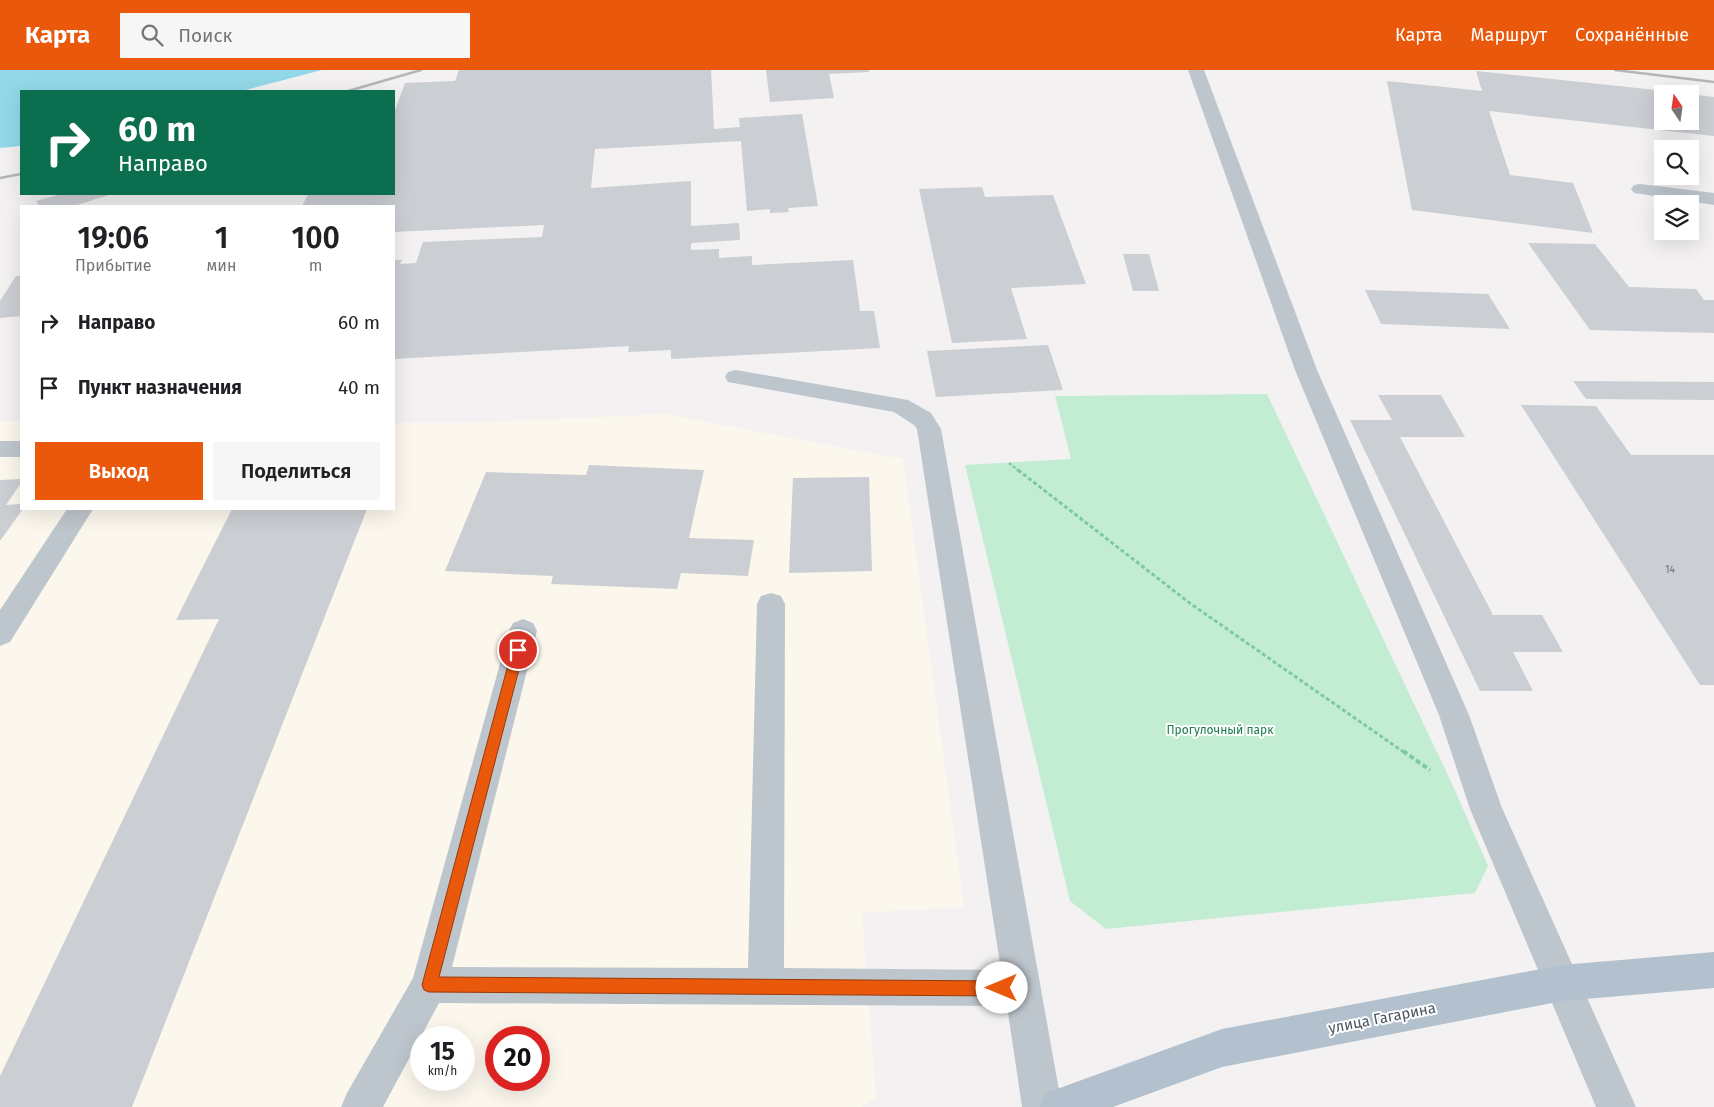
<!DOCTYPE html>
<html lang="ru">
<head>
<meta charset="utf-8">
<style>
  body { margin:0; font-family:"Fira Sans",sans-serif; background:#f6f6f6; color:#202124; height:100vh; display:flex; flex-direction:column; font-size:19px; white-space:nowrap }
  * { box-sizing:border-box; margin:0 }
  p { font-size:16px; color:#757577 }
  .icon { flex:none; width:28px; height:28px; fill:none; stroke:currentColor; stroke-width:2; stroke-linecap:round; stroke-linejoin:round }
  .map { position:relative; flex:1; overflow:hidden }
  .drawer { position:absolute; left:20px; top:135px; width:375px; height:305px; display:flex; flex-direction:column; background:#fff; border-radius:0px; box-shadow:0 5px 20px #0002 }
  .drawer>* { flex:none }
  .guide { position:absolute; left:20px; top:20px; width:375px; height:105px; border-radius:0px; box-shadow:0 5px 20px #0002; background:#0b6e4f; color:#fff; overflow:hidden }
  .needle { width:32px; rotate:347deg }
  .fabs { position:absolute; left:1654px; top:15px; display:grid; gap:10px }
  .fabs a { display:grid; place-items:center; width:45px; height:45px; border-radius:0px; background:#fff; box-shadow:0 5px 20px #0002; font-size:25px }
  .speed { position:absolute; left:410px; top:956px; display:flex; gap:10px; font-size:25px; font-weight:700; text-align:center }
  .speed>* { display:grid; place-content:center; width:65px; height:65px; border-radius:50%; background:#fff; box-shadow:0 5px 20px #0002; line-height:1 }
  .speed small { font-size:12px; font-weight:400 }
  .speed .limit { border:8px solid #d22; background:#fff; color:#111 }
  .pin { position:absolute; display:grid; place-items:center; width:42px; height:42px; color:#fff; margin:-21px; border:2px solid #fff; border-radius:50%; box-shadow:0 1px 5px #0007 }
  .me { position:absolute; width:55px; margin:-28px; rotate:270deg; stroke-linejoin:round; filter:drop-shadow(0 0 4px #0008) }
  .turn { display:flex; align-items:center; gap:18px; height:105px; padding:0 15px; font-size:22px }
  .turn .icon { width:65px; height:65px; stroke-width:2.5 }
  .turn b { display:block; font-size:35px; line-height:42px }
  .eta { display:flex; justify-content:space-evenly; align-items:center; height:85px; text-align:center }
  .eta b { font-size:30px; font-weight:600; line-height:35px }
  .cta { display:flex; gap:10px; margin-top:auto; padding:10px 15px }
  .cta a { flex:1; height:58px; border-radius:0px; background:#ea580c; color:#fff; font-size:20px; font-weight:600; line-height:58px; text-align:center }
  .cta a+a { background:#f6f6f6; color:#202124 }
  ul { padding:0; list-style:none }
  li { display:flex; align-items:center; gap:15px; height:65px; padding:0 15px }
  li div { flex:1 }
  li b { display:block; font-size:19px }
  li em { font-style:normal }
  header { display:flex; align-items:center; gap:30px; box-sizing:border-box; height:70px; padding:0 25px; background:#ea580c; color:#fff }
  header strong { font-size:24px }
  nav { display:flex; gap:28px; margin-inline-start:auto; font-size:18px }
  .search { width:350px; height:45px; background:#f6f6f6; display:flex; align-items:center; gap:12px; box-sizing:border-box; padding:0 18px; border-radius:0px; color:#757577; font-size:19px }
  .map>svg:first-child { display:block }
  .commercial { fill:#fcf7ed; fill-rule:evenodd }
  .green { fill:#c3edd3 }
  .water { fill:#93d8e8 }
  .building { fill:#cbced3 }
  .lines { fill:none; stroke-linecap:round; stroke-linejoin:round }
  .path-far2 { stroke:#7dcaa2; stroke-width:2.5; stroke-dasharray:3 2; stroke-linecap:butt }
  .path-far1 { stroke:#7dcaa2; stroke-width:3; stroke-dasharray:4 2.5; stroke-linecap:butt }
  .path { stroke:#7dcaa2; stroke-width:4; stroke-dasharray:5 3; stroke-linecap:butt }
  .minor { fill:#bec6cd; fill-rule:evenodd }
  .major { fill:#b3c1ce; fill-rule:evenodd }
  .rail { stroke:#b4b6bb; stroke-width:2.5 }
  .route { fill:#ea580c; stroke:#983908 }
  .labels { text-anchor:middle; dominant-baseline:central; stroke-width:4; stroke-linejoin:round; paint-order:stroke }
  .number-label { font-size:10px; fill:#6a737b }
  .park-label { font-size:12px; fill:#1d7c4b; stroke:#fff }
  .near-street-label { font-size:15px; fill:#4a555e; stroke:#fff }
</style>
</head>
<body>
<header>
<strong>Карта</strong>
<div class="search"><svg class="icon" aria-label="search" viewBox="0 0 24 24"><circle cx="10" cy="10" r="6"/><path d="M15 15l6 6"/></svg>Поиск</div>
<nav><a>Карта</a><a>Маршрут</a><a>Сохранённые</a></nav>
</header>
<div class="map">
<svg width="1714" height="1037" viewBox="0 0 1714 1037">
  <rect width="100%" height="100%" fill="#f3f1f1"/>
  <path class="commercial" d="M664,344L903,389L964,837L862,843L876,1028L861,1037H0V351H21V439H394V353H472ZM421,968H464V1010H421ZM496,968H539V1010H496Z"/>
  <path class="green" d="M1267,324L1453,716L1488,796L1475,823L1106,859L1070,831L965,395L1071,389L1055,326Z"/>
  <path class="water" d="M0,0H322L242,21H21V76L0,78Z"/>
  <path class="building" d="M459,0H711L714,59L740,57L739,48L802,44L818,136L788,138L789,142L770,143V139L747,141L741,71L595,79L591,118L691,111V156L739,153L740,170L691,173V180L719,179V188L752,186V195L853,190L860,241H874L880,278L671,289V280L628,282L629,276L394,289V190H402L400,194L416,193L423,172L542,167L544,155L394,162V136H302L308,124H394V43L405,13L455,11Z
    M766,0H869V2L829,4L834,28L770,32Z
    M1476,1L1675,22L1662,24V51H1690V24L1714,27V66L1489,41L1510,105L1573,113L1593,163L1412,140L1387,11L1482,21Z
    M982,117L985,127L1053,125L1086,214L1011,218L1027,269L952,273L919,119Z
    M61,124H112L74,136H39L36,131Z
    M1528,173L1595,174L1629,217L1696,219L1704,230H1714V263L1590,260Z
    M1123,184H1149L1159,221H1133Z
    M16,206H21V246L0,248V231Z
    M1365,220L1488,224L1510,259L1381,254Z
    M1048,275L1063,320L936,327L927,281Z
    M1573,311L1714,312V330L1586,329Z
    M1378,325H1441L1465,367H1400L1493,545H1542L1563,582H1513L1533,621H1480L1350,350H1392Z
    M1521,335L1596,336L1631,385H1714V615H1700Z
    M589,395L704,400L689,468L754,470L748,506L681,503L677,519L551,514L553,506L445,501L486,402L586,405Z
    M869,407L872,501L789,503L793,408Z
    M21,409V413L6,435L21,434L23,439L0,471V410Z
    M232,439H367L132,1037H0V1006L219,549L176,550Z"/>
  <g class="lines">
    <path class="path-far2" d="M1009,393L1019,401"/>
    <path class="path-far1" d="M1018,400L1191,534L1405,683"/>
    <path class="path" d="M1403,681L1430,700"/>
    <path class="minor" d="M1188,0H1204L1317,300L1469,645L1502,738L1636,1037H1596L1470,739L1439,645L1295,300Z
      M1640,114L1714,123V135L1634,123L1631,119L1634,115Z
      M736,300L908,330L931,343L941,359L1062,1037H1022L1007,936L439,933L383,1037H341L347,1023L413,908L509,561L513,553L523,549L533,553L537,561L452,897L748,898L757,534L761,526L771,523L781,526L785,534L784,898L1001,900L917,359L914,355L894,342L728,312L725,307L728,302Z
      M0,371H21V387H0Z
      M67,439H93L10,572L0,576V540Z"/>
    <path class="major" d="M1714,882V918L1562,931L1222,997L1113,1037H1040L1046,1023L1222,959L1562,895Z"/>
    <path class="rail" d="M1615,0L1714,12
      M348,21L421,0
      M0,108L21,104"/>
  </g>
  <path class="route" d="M518,575L522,576L524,580L439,907L1002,911L1008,913L1010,918L1008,924L1002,926L429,922L424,920L422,915L512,580L514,576Z"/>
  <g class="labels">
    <g class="number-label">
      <text x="1670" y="500">14</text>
    </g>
    <g class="park-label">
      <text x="1220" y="660">Прогулочный парк</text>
    </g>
    <g class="near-street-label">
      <text transform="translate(1382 948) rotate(-11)">улица Гагарина</text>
    </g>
  </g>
</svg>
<div class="fabs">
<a><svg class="needle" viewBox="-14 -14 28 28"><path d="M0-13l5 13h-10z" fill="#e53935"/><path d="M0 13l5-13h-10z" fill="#757577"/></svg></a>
<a><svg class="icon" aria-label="search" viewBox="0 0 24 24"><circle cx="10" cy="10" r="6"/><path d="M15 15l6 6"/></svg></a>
<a><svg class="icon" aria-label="layers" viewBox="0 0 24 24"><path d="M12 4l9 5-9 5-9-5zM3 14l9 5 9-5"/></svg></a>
</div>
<div class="speed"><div>15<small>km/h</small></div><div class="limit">20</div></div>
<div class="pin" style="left:518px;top:580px;background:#d93025"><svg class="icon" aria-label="arrive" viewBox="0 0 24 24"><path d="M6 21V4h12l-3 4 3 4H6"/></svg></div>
<svg class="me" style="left:1002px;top:918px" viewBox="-20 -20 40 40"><circle r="19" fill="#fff"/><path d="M0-13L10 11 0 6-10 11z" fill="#ea580c"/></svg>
<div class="guide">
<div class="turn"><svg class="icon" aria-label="right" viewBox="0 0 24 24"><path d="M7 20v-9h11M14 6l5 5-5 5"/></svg><div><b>60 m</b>Направо</div></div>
</div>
<section class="drawer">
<div class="eta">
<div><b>19:06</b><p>Прибытие</p></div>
<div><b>1</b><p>мин</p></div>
<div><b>100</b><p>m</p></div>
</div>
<ul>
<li><svg class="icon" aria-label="right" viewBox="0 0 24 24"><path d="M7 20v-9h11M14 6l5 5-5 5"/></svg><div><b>Направо</b></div><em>60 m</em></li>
<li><svg class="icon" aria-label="arrive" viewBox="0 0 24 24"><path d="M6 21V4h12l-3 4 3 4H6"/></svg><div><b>Пункт назначения</b></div><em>40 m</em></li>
</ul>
<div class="cta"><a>Выход</a><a>Поделиться</a></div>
</section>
</div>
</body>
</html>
